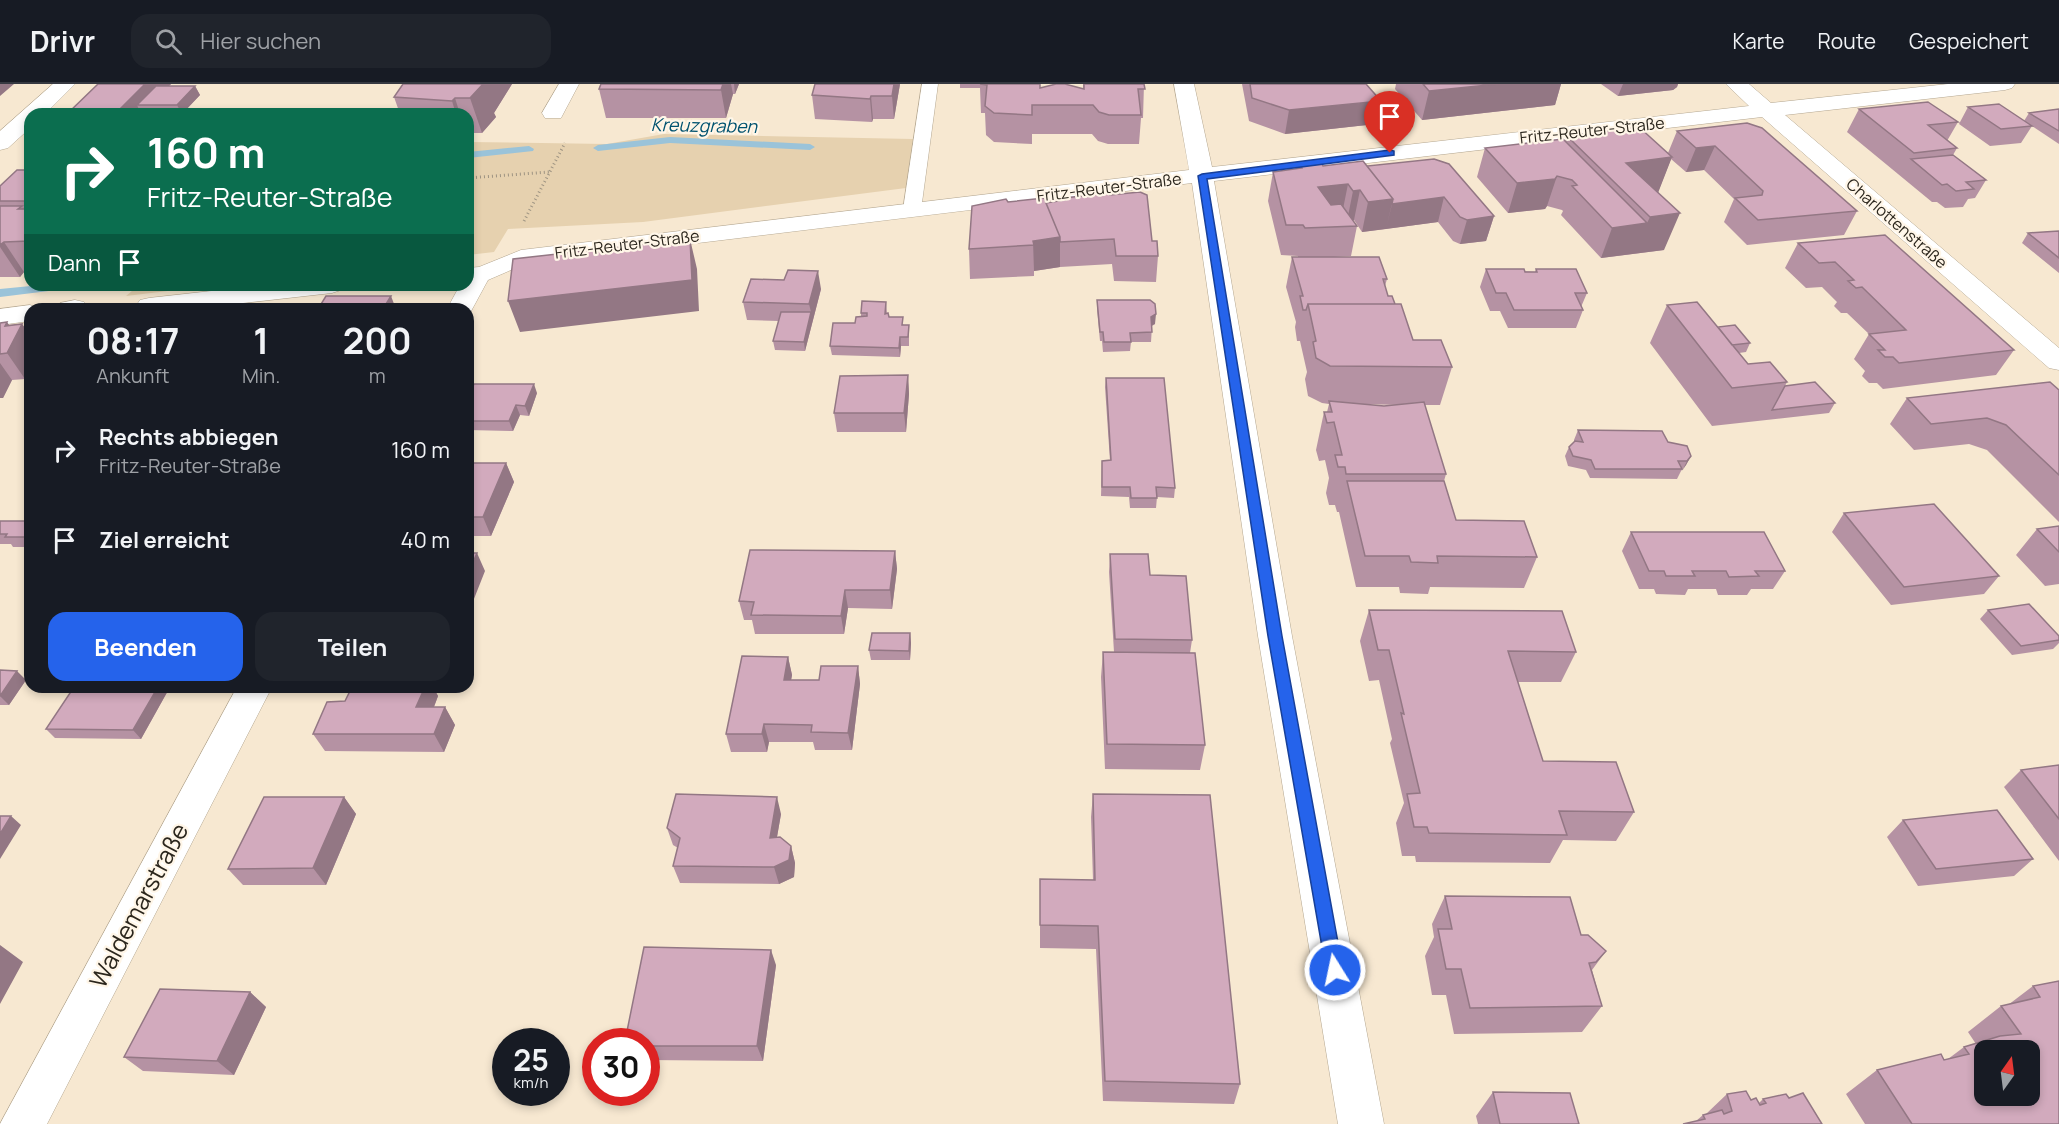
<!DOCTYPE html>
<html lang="de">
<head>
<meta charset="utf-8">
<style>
  body { margin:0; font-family:Manrope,sans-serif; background:#20242c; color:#f1f3f6; height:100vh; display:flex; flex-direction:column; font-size:22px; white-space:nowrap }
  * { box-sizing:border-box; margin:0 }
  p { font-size:20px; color:#9ea1a6 }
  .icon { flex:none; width:33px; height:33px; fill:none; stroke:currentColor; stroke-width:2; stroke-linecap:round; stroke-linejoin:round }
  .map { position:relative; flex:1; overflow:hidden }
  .sheet { position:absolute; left:24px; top:219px; width:450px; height:390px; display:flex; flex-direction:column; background:#171b24; border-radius:18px; box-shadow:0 3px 9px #0003 }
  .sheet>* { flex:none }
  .hud { position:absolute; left:24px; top:24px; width:450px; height:183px; border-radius:18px; box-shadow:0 3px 9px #0003; background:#0b6e4f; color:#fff; overflow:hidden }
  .needle { width:39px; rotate:14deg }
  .tools { position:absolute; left:1974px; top:956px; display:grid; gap:12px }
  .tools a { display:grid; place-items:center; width:66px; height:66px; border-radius:12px; background:#171b24; box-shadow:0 3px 9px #0003; font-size:30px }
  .speed { position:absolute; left:492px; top:944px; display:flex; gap:12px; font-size:30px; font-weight:700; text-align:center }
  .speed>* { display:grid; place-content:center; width:78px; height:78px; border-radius:50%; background:#171b24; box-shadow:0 3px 9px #0003; line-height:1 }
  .speed small { font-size:15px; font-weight:400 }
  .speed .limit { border:9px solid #d22; background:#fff; color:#111 }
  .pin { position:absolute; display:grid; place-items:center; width:51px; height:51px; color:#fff; margin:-62px -26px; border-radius:50% 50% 50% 0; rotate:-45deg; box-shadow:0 0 6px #0007 }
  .pin .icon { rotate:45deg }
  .me { position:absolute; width:66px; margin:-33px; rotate:350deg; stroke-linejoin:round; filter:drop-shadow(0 0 4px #0008) }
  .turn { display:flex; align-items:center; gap:21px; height:126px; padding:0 24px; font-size:27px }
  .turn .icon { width:78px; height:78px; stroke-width:2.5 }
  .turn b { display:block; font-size:42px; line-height:51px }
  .then { display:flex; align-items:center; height:57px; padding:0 24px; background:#0003; gap:12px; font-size:22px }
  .eta { display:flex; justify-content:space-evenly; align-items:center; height:102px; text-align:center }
  .eta b { font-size:36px; font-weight:700; line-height:42px }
  .primary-button { display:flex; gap:12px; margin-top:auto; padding:12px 24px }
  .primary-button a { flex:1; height:69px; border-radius:18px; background:#2563eb; color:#fff; font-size:24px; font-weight:700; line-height:69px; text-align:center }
  .primary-button a+a { background:#20242c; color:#f1f3f6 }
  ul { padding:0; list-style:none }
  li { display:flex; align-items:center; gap:18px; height:90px; padding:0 24px }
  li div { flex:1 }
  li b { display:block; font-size:22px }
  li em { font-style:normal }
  header { display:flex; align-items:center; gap:36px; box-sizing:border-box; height:84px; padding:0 30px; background:#171b24; border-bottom:2px solid #363941 }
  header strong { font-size:28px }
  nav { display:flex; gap:33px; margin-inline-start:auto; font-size:21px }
  .search { width:420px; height:54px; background:#20242c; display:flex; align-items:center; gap:15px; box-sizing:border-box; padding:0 21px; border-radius:18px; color:#9ea1a6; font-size:22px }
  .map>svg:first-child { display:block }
  .green { fill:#e6d1af }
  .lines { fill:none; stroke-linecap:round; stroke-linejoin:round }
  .stream { fill:#9ac3d9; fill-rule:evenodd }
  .lane-casing { stroke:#b4a791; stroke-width:1 }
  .street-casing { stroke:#b4a791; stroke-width:1 }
  .path { stroke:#9d9382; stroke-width:3; stroke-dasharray:1 3; stroke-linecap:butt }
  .lane { fill:#fff; fill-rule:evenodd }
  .street { fill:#fff; fill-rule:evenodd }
  .wall { fill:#b592a3; fill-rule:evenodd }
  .shaded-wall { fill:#937784 }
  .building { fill:#d2aabd; stroke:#937784; stroke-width:1.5; fill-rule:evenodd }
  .route { fill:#2563eb; stroke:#184099; stroke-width:1.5 }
  .labels { text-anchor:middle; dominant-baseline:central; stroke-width:4.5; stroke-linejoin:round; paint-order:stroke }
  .far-street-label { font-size:16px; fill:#2b261d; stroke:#fff6e8 }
  .far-water-label { font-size:18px; font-style:italic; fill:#00526f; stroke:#fff6e8 }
  .near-street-label { font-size:24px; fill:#2b261d; stroke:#fff6e8 }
</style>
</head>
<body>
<header>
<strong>Drivr</strong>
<div class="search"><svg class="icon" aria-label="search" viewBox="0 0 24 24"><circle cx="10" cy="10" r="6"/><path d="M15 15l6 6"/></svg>Hier suchen</div>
<nav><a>Karte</a><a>Route</a><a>Gespeichert</a></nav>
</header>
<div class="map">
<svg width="2059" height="1040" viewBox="0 0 2059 1040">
  <rect width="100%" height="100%" fill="#f7e8d1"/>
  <path class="green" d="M664,50L913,55L906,104L643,138L508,145L494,168L468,171V58L607,60Z
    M139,201H218L126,212Z"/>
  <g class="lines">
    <path class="stream" d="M670,53L810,60L815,63L810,66L670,59L598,67L593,64L598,61Z
      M529,62L534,65L533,67L468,74V68Z
      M41,201H79L73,204L0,213V205Z"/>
    <g class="lane-casing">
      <path id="lane" d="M922,0H938L921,126L912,132L903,126Z"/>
    </g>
    <g class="street-casing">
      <path id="street" d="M53,0H75L45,30H30V44L8,64L0,66V47Z
        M559,0H579L561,34H545L542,29Z
        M1174,0H1194L1212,83L1749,22L1726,0H1749L1771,19L1948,0H2015L2012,4L2005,6L1785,31L2059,264V286L2049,284L1762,33L1214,97L1292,552L1384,1040H1338L1258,552L1192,99L525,180L488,196L469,231L468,225H447L460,201H468V184L479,183L521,166L1189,86Z
        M265,201H345L341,206L332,209L191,225H138L136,222L140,216L149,214Z
        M75,216L84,218L88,224L56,225L60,219Z
        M30,221L40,225H30V237L0,241V225Z
        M237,603H272L47,1040H0Z"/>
    </g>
    <path class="path" d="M468,94L549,88
      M524,137L565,59"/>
    <use href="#lane" class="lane"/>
    <use href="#street" class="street"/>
  </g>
  <path class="wall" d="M98,0H171L169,2H195L200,11L182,30H67Z
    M512,0L494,29L496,33L482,49H468V30H400L394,13Z
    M601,0H739L735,10H733L726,34H606L599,5Z
    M815,0H900L894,35H873L872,38L815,35L812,11Z
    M960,0H1040V4H1083V0H1144L1143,34H1141L1139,60H1108L1098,57L1092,50H1032V60L994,58L986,51L985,29H981L980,4H960Z
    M1242,0H1366L1381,17L1376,40L1285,50L1249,37Z
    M1396,0H1561L1555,21L1422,36L1395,5Z
    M1601,0H1678L1677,3L1673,6L1618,12Z
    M1968,23L2024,37L2029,29L2059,25V60L2032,42L2021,59L1990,62L1959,40Z
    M1859,25L1958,38L1947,57L1957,64L1953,71L1986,96L1975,114L1968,115L1963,123L1945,124L1937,118H1932L1847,48Z
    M1747,39L1857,127L1844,151L1747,161L1724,138L1734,115L1704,86L1686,88L1671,75L1658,108L1664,166L1601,174L1561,131L1563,127L1562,126L1547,122L1545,125L1508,129L1477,93L1485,64L1565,57L1567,52L1668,69L1677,47Z
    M1300,80L1323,82H1367L1494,132L1486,157L1460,160L1453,157L1438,138L1362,148L1354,136H1353L1357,142L1351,172L1334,173L1387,195L1385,202L1388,212L1395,220L1413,256L1452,283L1440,321H1424L1446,390L1444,397L1456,436L1537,473L1524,504L1430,503L1428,510L1400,509L1399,503H1356L1339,428H1337L1335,421H1329L1326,409L1329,394L1325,376L1319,377L1316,366L1324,328H1327L1329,320L1322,319L1308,312L1305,295L1307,288L1300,257H1297L1295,243L1296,238L1286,203L1292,173H1298V172L1281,171L1268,117L1273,88L1299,85ZM1356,320L1402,321L1384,322Z
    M30,86V188H24L20,193H0V102Z
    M1110,111L1152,157L1158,172L1156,198L1114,197L1112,180L1060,183L1034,187V192L970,195L969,165L1008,118L1046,119L1064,116V114Z
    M2059,147V189L2022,159L2028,149Z
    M1798,159L2014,266L1996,291L1883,305L1877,299H1869L1862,292L1865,287L1854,275L1869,250L1847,229H1841L1834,222L1837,218L1822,203L1806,204L1785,184Z
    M1486,185L1535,188L1536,185L1587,209L1581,223L1583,226L1576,244H1508L1500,227H1490L1480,203Z
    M821,205L805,267L775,266L773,257L779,237L747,236L743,218Z
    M1097,216L1155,240L1152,242L1151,258H1131L1130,267L1103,268L1102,257H1100L1097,225Z
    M886,218L887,229L889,233L904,241H909V262H901L900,273L832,271L830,262L855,239L861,233V229Z
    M1667,221L1718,243L1750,259L1746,268L1739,269L1748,280L1787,298L1785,302L1835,319L1829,329L1712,342L1650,259Z
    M0,239L9,241L22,240L30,251V286L25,295L12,296L3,314H0Z
    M908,291L909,310L906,348H837L834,329Z
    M1106,294L1175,404L1174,414L1157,413L1156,424H1130L1129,413L1101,412L1102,377H1110L1105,303Z
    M2059,306V438L1987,366L1969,360L1914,366L1890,340L1907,314Z
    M537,309L529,332L520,331L513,347L468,346V313Z
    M1578,346L1668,358L1691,372L1686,381L1681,387L1677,395L1590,394L1586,386L1568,382L1565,372L1569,363L1574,358V356Z
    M468,379H506L514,398L491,452H468Z
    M1844,429L1999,492L1984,510L1891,521L1832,448Z
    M0,437H30V463H13L11,460H0Z
    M2059,442V500L2045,502L2016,471L2037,445Z
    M1631,448L1785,487L1773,505H1751L1747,511H1718L1716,505H1688L1685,511L1656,510L1654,505H1639L1622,467Z
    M895,467L897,485L892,525L848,524L844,550H755L752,536H744L739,517Z
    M1110,470L1150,491L1192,556L1190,569L1205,661L1200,686L1105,685L1101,593L1103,568H1114L1109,488Z
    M1369,526L1576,568L1561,598H1518L1543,677L1634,728L1616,757L1563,756L1550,779L1416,778L1415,772H1402L1396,739L1404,719L1390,659L1392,655L1379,596L1369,597L1360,557Z
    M1988,526L2059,552V559L2053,565L2012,571L1980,535Z
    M910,549L911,559L910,576H871L869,566Z
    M788,573L792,591L791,596H819L858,582L860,600L852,666H815L813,658H769L767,668H731L726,650Z
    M0,586L26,596L9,621H0Z
    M170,603L141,655L55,654L46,645Z
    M352,603H433L438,612L434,623H445L455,641L444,668L325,667L313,650L345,617Z
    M2059,681V777L2004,703L2021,686Z
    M1093,710L1240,1000L1234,1020L1103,1017L1096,865L1040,864V795L1093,796L1091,733Z
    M344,713L356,730L326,801H243L228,785Z
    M781,730L777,753L791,762L795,779L794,793L779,800L680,799L673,782L678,764L673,761L667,744Z
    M1903,736L2033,775L2014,792L1918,802L1887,753Z
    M1445,812L1581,851L1606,867L1592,886L1602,922L1582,948L1454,950L1446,911H1432L1425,872L1434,853L1432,840Z
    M776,881L763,977L646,976V957Z
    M2059,897V1040H1865L1846,1010L1877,986L1948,975L1964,963L1976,960L1968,948L2001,922L2008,921L2033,902Z
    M250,908L266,923L234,991L143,987L124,973Z
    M1493,1008L1579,1040H1478L1476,1032Z
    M1727,1010L1751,1016L1759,1019L1763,1015L1789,1014L1696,1037L1703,1031L1706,1030Z"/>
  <path class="shaded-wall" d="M0,0H14L0,12Z
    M145,0H171L150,21H137L141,30H115Z
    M480,0H512L494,29L496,33L482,49L470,14Z
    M723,0H731L733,10L726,34L721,6Z
    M734,0H739L735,10Z
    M894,0H900L894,35L892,12Z
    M1498,0H1561L1555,21L1422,36L1429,7Z
    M1623,0H1678L1677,3L1673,6L1618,12Z
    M195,2L200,11L182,30L177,21Z
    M871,12L873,35L872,38L870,15Z
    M455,14L460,30H456L452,17Z
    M1381,17L1376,40L1285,50L1289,26Z
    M1715,62L1704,86L1686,88L1696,64Z
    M1672,73L1658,109L1626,79Z
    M1557,92L1547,122L1545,125L1508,129L1517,99Z
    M1348,100L1342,130L1313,133L1318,103Z
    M1360,106L1354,136L1347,137L1353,107Z
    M1444,113L1438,138L1386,145L1392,120Z
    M1393,115L1386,145L1362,148L1368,118Z
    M1680,129L1664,166L1601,174L1612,144L1647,139L1650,133Z
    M1494,132L1486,157L1460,160L1467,136Z
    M1060,153V183L1034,187L1033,157Z
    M690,155L697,185L699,227L520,248L508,217Z
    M4,158L24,188L20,193L0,163V161Z
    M818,187L821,205L805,267L804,258L811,228L809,220Z
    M391,212L396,225H383Z
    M1156,230L1155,240L1150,242L1151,233Z
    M7,238L16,251L22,240L30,251V286L25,295L7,269L5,242Z
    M900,253L901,262L900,273L899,264Z
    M0,279L12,296L3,314H0Z
    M908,291L909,310L906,348L904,329Z
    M534,300L537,309L529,332L525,322Z
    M516,321L520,331L513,347L509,337Z
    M1691,372L1686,381L1682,387L1687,377Z
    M506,379L514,398L491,452L483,433Z
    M895,467L897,485L892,525L890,506Z
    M477,469L485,487L468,530V490Z
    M845,506L848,524L844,550L841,532Z
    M910,549L911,559L910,576L909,567Z
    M788,573L792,591L788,614L784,596Z
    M858,582L860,600L852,666L848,649Z
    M17,587L26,596L9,621L0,612Z
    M158,603H170L141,655L133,646Z
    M425,603H433L438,612L427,641L416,623Z
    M445,623L455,641L444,668L434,650Z
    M764,640L769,658L767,668L762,650Z
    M344,713L356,730L326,801L313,784Z
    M777,713L781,730L774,770L770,754Z
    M11,732L21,741L0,775V750Z
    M791,762L795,779L794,793L779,800L774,783Z
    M0,861L23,878L0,920Z
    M771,866L776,881L763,977L757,962Z
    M250,908L266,923L234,991L217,977Z"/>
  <path class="building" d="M98,0H145L115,30H67Z
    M403,0H483L470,14H455L452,17L394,13Z
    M601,0H723L721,6L599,5Z
    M815,0H894L892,12H871L870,15L812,11Z
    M980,0H1040V4L1056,0H1065L1084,5V0H1144L1145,5H1138L1141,31H1109L1099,28L1093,21H1032V31L994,29L985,22L987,1Z
    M1250,0H1366L1381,17L1289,26L1252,14Z
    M1423,0H1498L1429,7Z
    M156,2H195L177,21H137Z
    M1928,18L1958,38L1928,41L1957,64L1914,69L1859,25Z
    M1999,20L2032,42L2001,45L1968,23Z
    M2059,25V47L2029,29Z
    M1747,39L1762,44L1857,127L1758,136L1735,114L1762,111L1763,107L1715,62L1696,64L1677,47Z
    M1639,43L1672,73L1626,79L1680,129L1650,133L1567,52Z
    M1563,55L1647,139L1612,144L1572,102L1577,101L1572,96L1557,92L1555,95L1517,99L1485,64Z
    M1953,71L1986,96L1966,98L1974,105L1956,107L1947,100L1942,101L1911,75Z
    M1434,75L1449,80L1494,132L1467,136L1460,133L1444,113L1392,120L1393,115L1367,82Z
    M1363,77L1393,115L1368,118L1360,106L1353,107L1348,100L1318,103L1331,121L1341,120L1357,142L1305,144L1303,141H1286L1273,88L1302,84L1300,80L1321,78L1323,82Z
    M17,86H30V117H0V102Z
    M1140,108L1147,111L1152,157H1157L1158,172H1116L1114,155L1060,158V153L1046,119L1065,116L1064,114L1110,109V111Z
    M1044,114L1060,153L1033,157L1034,161L969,165L972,122L1006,115L1008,118Z
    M0,122H22L18,125H30V156L29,157L4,158L0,161Z
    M2059,147V174L2028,149Z
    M1885,151L2014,266L1899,279L1893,273H1885L1878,266H1885L1869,250L1906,246L1862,203L1856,204L1848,197L1854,196L1835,178L1819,179L1798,159Z
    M690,155L692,196L508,217L513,175Z
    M1292,173H1379L1387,195H1383L1388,212H1392L1395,220H1308L1306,226H1303L1300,212H1303Z
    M1486,185H1524L1525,188H1537L1536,185H1576L1587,209H1575L1583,226H1514L1506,209H1496Z
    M788,186L818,187L809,220L743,218L751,195L784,196Z
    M326,212H391L383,225H318Z
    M1097,216H1150L1155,220L1156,230L1151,233L1152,248L1130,249L1131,258H1104L1103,248H1100Z
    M862,217L886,218L885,230L888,229L889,233H903L902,241H909L908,253H900L899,264L830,262L833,239H855L856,233L867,232V229H861Z
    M1697,218L1748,280L1770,278L1787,298L1732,304L1667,221Z
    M1308,220H1401L1413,256H1441L1452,283L1330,282L1316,274L1313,258L1316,257Z
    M215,222L214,225H187Z
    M781,228H811L804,258L773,257Z
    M7,238L5,242L22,240L7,269L0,270V239Z
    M1735,241L1750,259L1732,261L1718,243Z
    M908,291L904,329H834L840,292Z
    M1106,294H1164L1175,404L1156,403L1157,414H1131L1130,403H1102V377L1111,376Z
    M1815,298L1835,319L1772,326L1785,302Z
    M2050,298L2059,306V391L2006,341L1987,334L1931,340L1907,314Z
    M474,300H534L525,322L516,321L509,337H468V313Z
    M1329,317L1384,322L1424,318L1446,390H1346L1345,383H1338L1335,371H1342L1334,338L1327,339L1324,328H1332Z
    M1578,346L1662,347L1668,358L1687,362L1691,372L1687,377H1678L1682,385H1595L1591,376L1573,372L1569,363L1575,357L1583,358Z
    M468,379H506L483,433H468Z
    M1347,397H1444L1456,436L1524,437L1537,473L1437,472L1438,479L1411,478L1409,472H1365Z
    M1934,420L1999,492L1904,503L1844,429Z
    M0,437H30V453H5L7,450H0Z
    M2059,442V468L2037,445Z
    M1631,448H1764L1785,487H1755L1759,492L1729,493L1726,487H1692L1695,492H1666L1664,487H1649Z
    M750,466L895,467L890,506H845L841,532L751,531L754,518L739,517Z
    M468,469H477L468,490Z
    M1110,470H1148L1150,491L1186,492L1192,556L1115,555Z
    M2029,520L2059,552V556L2021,562L1988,526Z
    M1369,526L1562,527L1576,568L1508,567L1543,677L1616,678L1634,728L1559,727L1567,751L1429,749L1427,743H1414L1407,710L1420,709L1401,629L1404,630L1389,566H1378Z
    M872,549H910L909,567L869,566Z
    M1103,568L1195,569L1205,661L1107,660Z
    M742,572L788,573L784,596H819L821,582H858L848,649L811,648L812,641L764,640L762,650H726Z
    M0,586L17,587L0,612Z
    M74,603H158L133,646L46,645Z
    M352,603H425L416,623H445L434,650H313L327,618L345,617Z
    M2059,681V735L2021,686Z
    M676,710L777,713L770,754L780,753L791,762L789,776L774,783L673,782L680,754L667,744Z
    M1093,710L1210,711L1240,1000L1105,997L1098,842L1040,841V795L1095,796Z
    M264,713H344L313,784L228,785Z
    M1997,726L2033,775L1936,785L1903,736Z
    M0,732H11L0,750Z
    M1445,812L1570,813L1581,851H1588L1606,867L1596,878L1589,879L1602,922L1470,924L1461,885H1446L1438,845H1452Z
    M644,863L771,866L757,962H646V957H625Z
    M2059,897V1040H1912L1877,986L1941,970L1944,976L1969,970L1964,963L2000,952L2021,950L2001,922L2040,913L2033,902ZM1984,966H2030V1011H1984Z
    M160,905L250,908L217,977L124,973Z
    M1746,1007L1751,1016L1756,1014L1760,1021L1766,1019L1763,1015L1786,1010L1789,1014L1803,1009L1822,1040H1683L1705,1035L1703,1031L1722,1026L1724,1030L1732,1027L1727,1010Z
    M1493,1008L1570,1009L1579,1040H1500Z"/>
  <path class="route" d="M1390,66L1394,67V71L1207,95L1282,552L1343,886L1341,892L1335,894L1328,892L1326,886L1268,552L1198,92L1202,90Z"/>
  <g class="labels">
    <g class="far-street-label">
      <text transform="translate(1592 46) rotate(-6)">Fritz-Reuter-Straße</text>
      <text transform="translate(1109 103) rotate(-7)">Fritz-Reuter-Straße</text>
      <text transform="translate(1897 139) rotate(41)">Charlottenstraße</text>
      <text transform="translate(627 160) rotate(-7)">Fritz-Reuter-Straße</text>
    </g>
    <g class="far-water-label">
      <text transform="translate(704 41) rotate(1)">Kreuzgraben</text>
    </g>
    <g class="near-street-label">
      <text transform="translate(138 821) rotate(-62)">Waldemarstraße</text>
    </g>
  </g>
</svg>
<div class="tools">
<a><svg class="needle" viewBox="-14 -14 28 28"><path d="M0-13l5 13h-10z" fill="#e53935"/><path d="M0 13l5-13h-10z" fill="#9ea1a6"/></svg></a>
</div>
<div class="speed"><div>25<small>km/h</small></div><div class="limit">30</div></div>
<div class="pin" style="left:1390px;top:69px;background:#d93025"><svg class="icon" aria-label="arrive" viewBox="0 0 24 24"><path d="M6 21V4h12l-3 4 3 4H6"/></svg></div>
<svg class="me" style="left:1335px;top:886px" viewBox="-20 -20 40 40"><circle r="17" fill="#2563eb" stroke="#fff" stroke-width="3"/><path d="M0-11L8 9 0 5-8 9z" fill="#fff"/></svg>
<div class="hud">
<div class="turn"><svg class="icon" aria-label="right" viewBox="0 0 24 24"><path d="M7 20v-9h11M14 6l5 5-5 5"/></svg><div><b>160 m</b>Fritz-Reuter-Straße</div></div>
<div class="then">Dann<svg class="icon" aria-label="arrive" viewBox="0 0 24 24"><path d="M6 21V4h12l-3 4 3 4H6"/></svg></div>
</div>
<section class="sheet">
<div class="eta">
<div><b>08:17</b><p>Ankunft</p></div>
<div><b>1</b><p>Min.</p></div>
<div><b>200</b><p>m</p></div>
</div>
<ul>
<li><svg class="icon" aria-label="right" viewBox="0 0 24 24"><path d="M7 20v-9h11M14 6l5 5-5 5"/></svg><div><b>Rechts abbiegen</b><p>Fritz-Reuter-Straße</p></div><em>160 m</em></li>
<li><svg class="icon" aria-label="arrive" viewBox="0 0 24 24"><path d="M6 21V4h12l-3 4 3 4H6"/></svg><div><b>Ziel erreicht</b></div><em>40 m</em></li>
</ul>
<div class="primary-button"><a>Beenden</a><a>Teilen</a></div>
</section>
</div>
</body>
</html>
